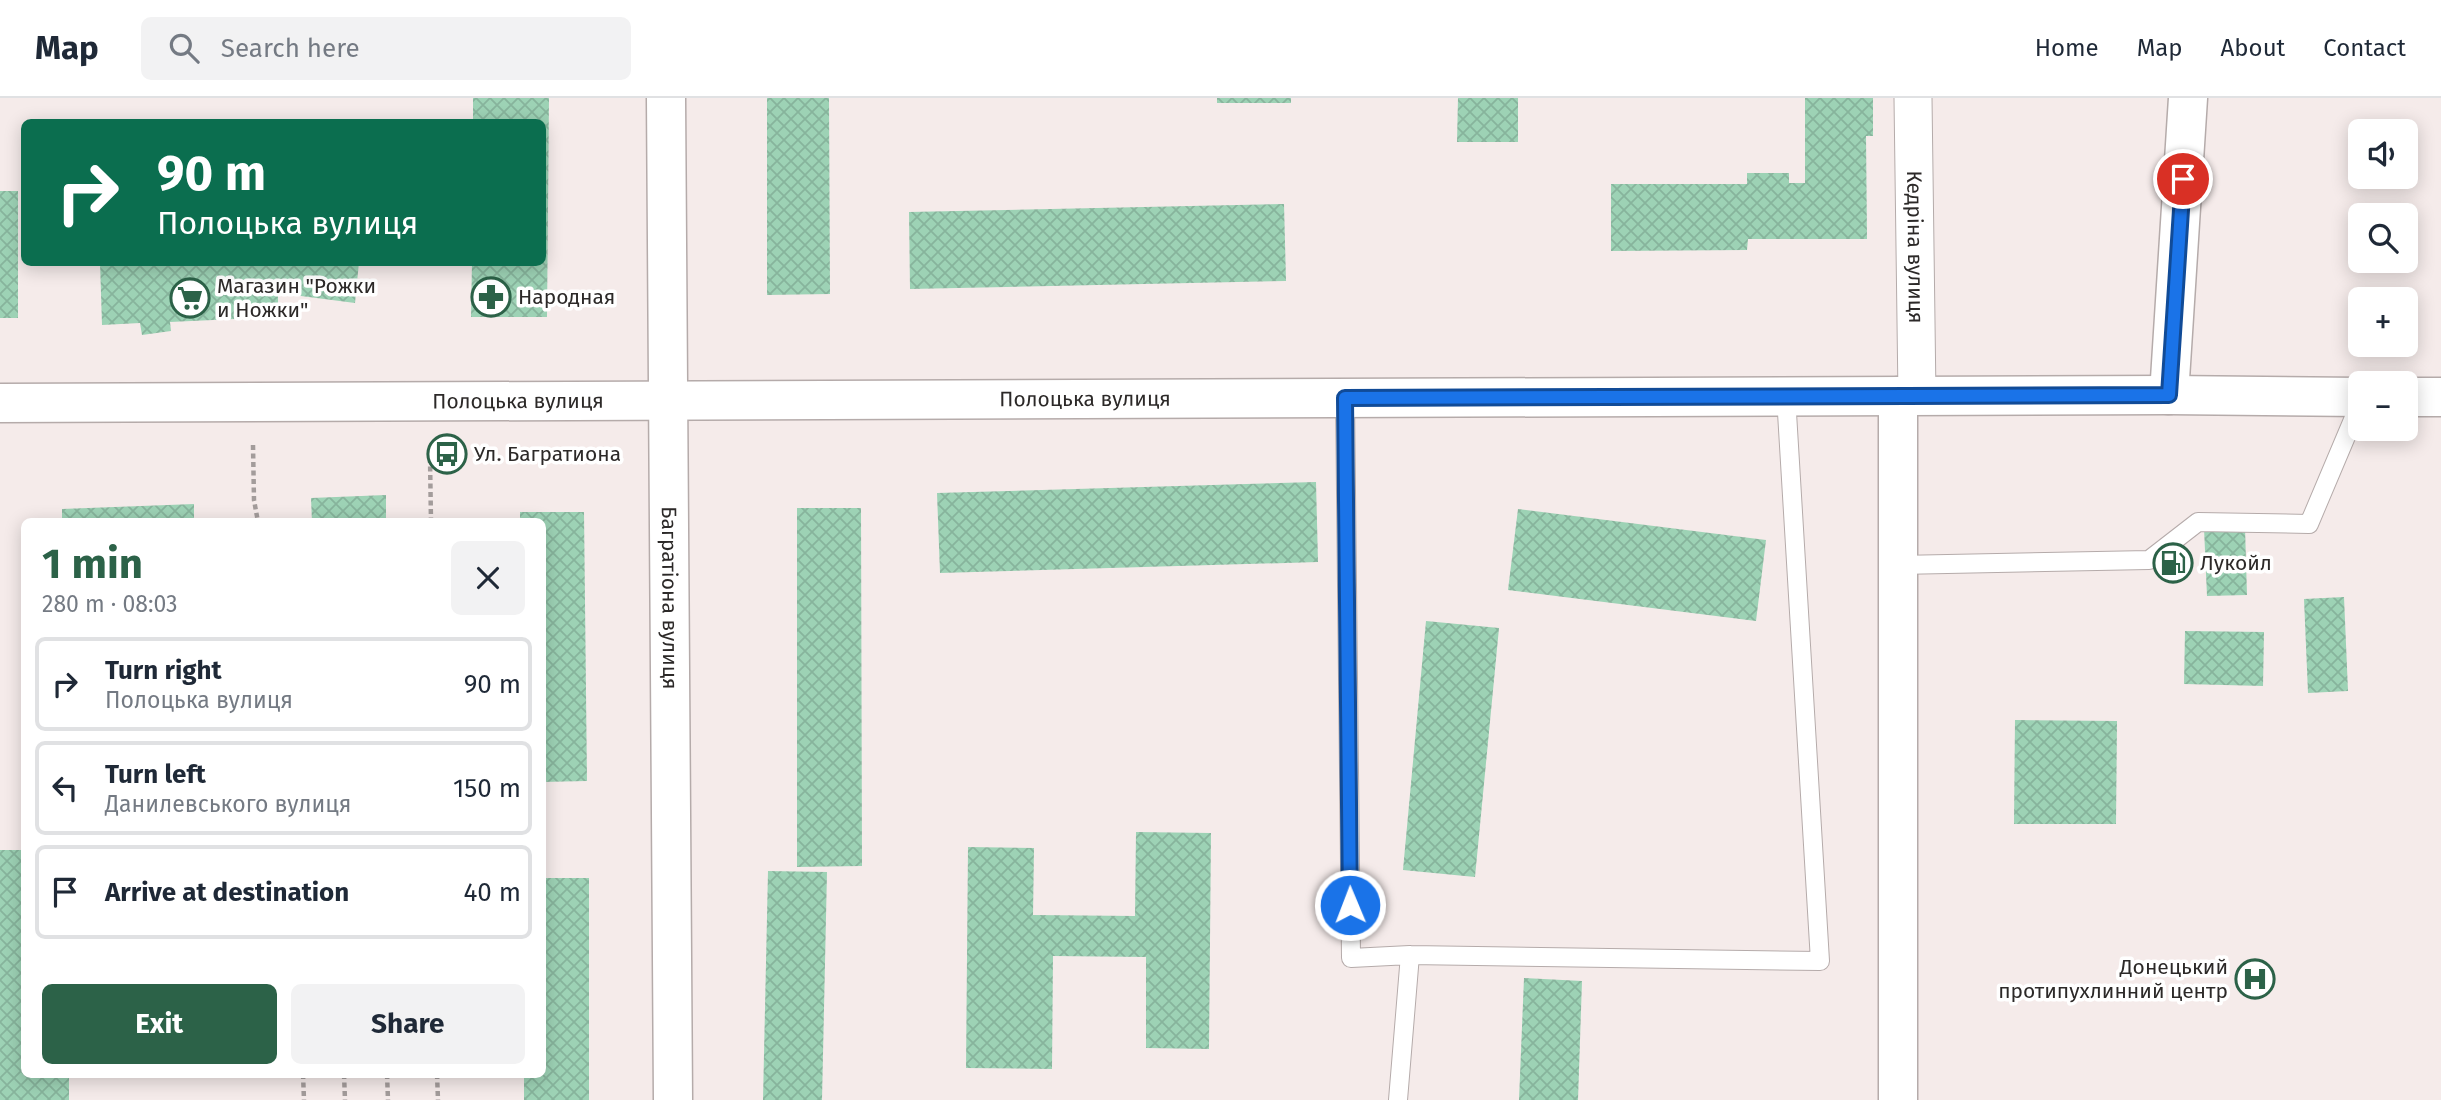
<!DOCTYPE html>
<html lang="en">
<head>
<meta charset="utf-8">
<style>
  body { margin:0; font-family:"Fira Sans",sans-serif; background:#f2f2f3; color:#1f2937; height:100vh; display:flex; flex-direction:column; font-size:26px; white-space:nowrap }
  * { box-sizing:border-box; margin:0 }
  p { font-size:23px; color:#747a83 }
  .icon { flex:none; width:38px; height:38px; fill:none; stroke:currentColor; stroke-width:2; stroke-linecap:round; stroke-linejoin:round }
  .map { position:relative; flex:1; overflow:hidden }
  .sheet { position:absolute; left:21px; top:420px; width:525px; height:560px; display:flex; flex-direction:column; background:#fff; border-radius:10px; box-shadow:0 4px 18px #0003 }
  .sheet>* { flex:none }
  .hud { position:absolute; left:21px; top:21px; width:525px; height:147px; border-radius:10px; box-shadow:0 4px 18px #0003; background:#0b6e4f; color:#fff; overflow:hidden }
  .tools { position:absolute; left:2348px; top:21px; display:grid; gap:14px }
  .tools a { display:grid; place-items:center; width:70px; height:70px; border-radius:10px; background:#fff; box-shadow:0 4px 18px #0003; font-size:35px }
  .pin { position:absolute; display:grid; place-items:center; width:60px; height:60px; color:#fff; margin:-30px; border:4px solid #fff; border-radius:50%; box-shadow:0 2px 7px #0007 }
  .me { position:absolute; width:77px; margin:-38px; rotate:359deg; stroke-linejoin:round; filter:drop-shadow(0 0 5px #0008) }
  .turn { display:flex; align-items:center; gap:24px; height:147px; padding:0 21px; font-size:32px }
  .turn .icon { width:91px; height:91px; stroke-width:2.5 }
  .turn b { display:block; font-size:49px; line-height:60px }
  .round { display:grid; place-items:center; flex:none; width:74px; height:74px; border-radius:10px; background:#f2f2f3 }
  .overview { display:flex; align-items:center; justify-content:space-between; height:119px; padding:0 21px }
  h1 { font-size:42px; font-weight:700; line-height:52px; color:#2c6248 }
  .action { display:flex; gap:14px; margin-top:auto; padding:14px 21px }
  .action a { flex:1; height:80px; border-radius:10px; background:#2c6248; color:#fff; font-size:28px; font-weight:700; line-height:80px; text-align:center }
  .action a+a { background:#f2f2f3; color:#1f2937 }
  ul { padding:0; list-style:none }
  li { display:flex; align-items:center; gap:21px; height:94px; margin:0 14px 10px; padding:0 7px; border:4px solid #e0e1e3; border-radius:10px }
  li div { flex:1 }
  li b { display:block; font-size:26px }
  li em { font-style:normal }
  header { display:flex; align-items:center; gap:42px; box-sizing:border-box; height:98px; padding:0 35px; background:#fff; border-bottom:2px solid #e0e1e3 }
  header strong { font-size:33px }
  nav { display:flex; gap:38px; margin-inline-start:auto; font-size:24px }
  .search { width:490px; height:63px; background:#f2f2f3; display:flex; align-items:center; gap:18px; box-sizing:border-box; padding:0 24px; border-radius:10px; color:#747a83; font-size:26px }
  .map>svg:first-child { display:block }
  .building { fill:url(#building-cross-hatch) }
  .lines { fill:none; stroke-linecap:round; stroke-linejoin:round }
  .lane-casing { stroke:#b5abaa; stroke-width:20 }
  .street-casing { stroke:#b5abaa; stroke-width:39 }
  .secondary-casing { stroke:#b5abaa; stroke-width:41 }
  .path { stroke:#a39c9b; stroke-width:4.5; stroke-dasharray:5 3.5; stroke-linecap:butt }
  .lane { stroke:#fff; stroke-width:18 }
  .street { stroke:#fff; stroke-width:37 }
  .secondary { stroke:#fff; stroke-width:38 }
  .route-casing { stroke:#114b97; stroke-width:18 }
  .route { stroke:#1a73e8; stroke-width:12 }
  .labels { text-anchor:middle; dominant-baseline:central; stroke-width:7; stroke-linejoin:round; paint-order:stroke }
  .street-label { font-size:21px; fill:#2c2928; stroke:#fff }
  .poi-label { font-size:21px; fill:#2c2928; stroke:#fff; text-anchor:start }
</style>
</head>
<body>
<header>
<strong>Map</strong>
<div class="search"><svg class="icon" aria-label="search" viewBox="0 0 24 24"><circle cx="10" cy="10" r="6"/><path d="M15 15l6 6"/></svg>Search here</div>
<nav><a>Home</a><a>Map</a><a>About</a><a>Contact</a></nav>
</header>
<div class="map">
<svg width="2441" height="1002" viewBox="0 0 2441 1002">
  <defs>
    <pattern id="building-cross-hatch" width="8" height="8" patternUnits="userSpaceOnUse" patternTransform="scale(1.75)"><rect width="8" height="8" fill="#9dd2b5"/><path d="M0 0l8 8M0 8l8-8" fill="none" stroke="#87b49c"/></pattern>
  </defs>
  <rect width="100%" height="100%" fill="#f5ebea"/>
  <path class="building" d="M473,0H549L547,219H471L472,164H542V24H473Z
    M767,0H829L830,196L767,197Z
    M1217,0H1291V5H1217Z
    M1458,0H1518V44H1457Z
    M1805,0H1873V38H1866L1867,141H1748L1747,152L1611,153V86H1747V75H1789V85H1805Z
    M0,93H18V220H0Z
    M1284,106L1286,183L910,191L909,114Z
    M100,164H359L355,205L278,195V219L170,224L171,233L142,237L140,225L102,227Z
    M1316,384L1318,464L940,475L937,395Z
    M386,397V424H312L311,400Z
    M194,406V424H62V411Z
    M797,410H861L862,768L797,769Z
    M1518,411L1766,442L1756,523L1508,492Z
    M520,414H584L587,683L542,684V424H520Z
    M2245,429L2247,497L2207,498L2204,430Z
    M2344,499L2348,593L2308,595L2304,501Z
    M1426,523L1499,530L1475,779L1403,772Z
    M2185,533L2264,534L2263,588L2184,586Z
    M2015,622L2117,623L2116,726H2014Z
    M1136,734L1211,735L1209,951L1146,950V859L1053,858L1052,971L966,970L968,749L1034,750L1033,817L1135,818Z
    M0,752H24V976H69V1002H0Z
    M768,773L827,774L822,1002H763Z
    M542,780H589V1002H524V976H542Z
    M1524,880L1582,883L1578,1002H1519Z"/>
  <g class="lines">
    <g class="lane-casing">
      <path id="lane" d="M1345,300L1351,860L1410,857L1820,863L1786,298
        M1898,467L2149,462L2198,424L2309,426L2361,303
        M1398,1002L1410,857"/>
    </g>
    <g class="street-casing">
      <g id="street">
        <path id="s1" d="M1913,0L1917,298"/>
      </g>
    </g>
    <g class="secondary-casing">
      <g id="secondary">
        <path id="s2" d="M666,0L673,1002"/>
        <path d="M2169,297L2188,0"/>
        <path d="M2406,299H2441"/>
        <path id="s3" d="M0,305L2169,297L2361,299"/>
        <path d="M1898,1002V298"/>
      </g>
    </g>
    <path class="path" d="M253,347L254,402L258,424
      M430,360L431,424
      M303,976L304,1002
      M344,976L345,1002
      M387,976L388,1002
      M437,976L438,1002"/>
    <use href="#lane" class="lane"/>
    <use href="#street" class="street"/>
    <use href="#secondary" class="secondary"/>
  </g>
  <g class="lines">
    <g class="route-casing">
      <path id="route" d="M1350,807L1345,300L2169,297L2183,81"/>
    </g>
    <use href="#route" class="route"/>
  </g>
  <defs>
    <g id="pharmacy-ring" transform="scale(2.0125)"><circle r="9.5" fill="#fff" stroke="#2c6248" stroke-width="1.5"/><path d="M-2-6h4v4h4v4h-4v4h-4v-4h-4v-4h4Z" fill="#2c6248"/></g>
    <g id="supermarket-ring" transform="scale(2.0125)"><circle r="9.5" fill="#fff" stroke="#2c6248" stroke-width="1.5"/><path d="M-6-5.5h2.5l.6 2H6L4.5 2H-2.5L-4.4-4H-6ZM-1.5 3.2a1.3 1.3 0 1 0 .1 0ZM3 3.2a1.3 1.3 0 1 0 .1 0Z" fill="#2c6248"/></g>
    <g id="bus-ring" transform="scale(2.0125)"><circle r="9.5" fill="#fff" stroke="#2c6248" stroke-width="1.5"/><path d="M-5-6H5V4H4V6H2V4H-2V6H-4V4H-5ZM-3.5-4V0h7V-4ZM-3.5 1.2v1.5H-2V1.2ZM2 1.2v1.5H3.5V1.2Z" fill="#2c6248"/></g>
    <g id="fuel-ring" transform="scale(2.0125)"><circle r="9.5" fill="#fff" stroke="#2c6248" stroke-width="1.5"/><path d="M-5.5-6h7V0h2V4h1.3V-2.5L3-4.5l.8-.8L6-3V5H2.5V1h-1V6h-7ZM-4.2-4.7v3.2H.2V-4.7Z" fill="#2c6248"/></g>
    <g id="hospital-ring" transform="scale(2.0125)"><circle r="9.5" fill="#fff" stroke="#2c6248" stroke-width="1.5"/><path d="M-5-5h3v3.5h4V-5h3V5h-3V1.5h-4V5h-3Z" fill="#2c6248"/></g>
  </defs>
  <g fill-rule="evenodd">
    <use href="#pharmacy-ring" x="491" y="199"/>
    <use href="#supermarket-ring" x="190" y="200"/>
    <use href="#bus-ring" x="447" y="356"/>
    <use href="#fuel-ring" x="2173" y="465"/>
    <use href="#hospital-ring" x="2255" y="881"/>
  </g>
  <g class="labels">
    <g class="street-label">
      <text stroke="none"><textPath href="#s1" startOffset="149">Кедріна вулиця</textPath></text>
      <text stroke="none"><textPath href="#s3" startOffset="1085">Полоцька вулиця</textPath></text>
      <text stroke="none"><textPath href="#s3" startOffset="518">Полоцька вулиця</textPath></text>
      <text stroke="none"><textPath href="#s2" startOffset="500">Багратіона вулиця</textPath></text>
    </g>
    <g class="poi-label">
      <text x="217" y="188">Магазин "Рожки<tspan x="217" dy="24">и Ножки"</tspan></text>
      <text x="518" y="199">Народная</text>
      <text x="474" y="356">Ул. Багратиона</text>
      <text x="2200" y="465">Лукойл</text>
      <text x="2228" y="869" text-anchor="end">Донецький<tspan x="2228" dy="24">протипухлинний центр</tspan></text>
    </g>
  </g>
</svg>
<div class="tools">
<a><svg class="icon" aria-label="sound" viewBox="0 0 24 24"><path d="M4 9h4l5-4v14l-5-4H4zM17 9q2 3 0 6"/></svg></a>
<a><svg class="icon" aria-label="search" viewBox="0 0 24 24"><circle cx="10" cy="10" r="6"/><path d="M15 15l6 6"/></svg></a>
<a>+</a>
<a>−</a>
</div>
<div class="pin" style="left:2183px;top:81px;background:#d93025"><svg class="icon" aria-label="arrive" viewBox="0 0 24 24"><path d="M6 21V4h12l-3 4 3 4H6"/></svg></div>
<svg class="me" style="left:1350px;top:807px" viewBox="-20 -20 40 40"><circle r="17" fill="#1a73e8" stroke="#fff" stroke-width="3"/><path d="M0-11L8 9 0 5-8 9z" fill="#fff"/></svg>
<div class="hud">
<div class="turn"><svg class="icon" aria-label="right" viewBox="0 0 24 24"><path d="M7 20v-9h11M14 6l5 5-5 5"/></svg><div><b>90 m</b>Полоцька вулиця</div></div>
</div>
<section class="sheet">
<div class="overview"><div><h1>1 min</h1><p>280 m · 08:03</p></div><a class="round"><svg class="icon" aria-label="close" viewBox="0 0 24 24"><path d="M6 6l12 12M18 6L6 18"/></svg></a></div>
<ul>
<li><svg class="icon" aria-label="right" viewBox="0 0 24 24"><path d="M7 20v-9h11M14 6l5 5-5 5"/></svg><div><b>Turn right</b><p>Полоцька вулиця</p></div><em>90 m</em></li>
<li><svg class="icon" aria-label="left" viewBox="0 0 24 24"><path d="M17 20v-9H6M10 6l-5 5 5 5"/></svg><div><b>Turn left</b><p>Данилевського вулиця</p></div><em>150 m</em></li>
<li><svg class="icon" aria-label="arrive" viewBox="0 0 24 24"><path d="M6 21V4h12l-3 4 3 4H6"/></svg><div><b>Arrive at destination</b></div><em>40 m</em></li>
</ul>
<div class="action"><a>Exit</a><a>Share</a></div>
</section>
</div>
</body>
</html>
